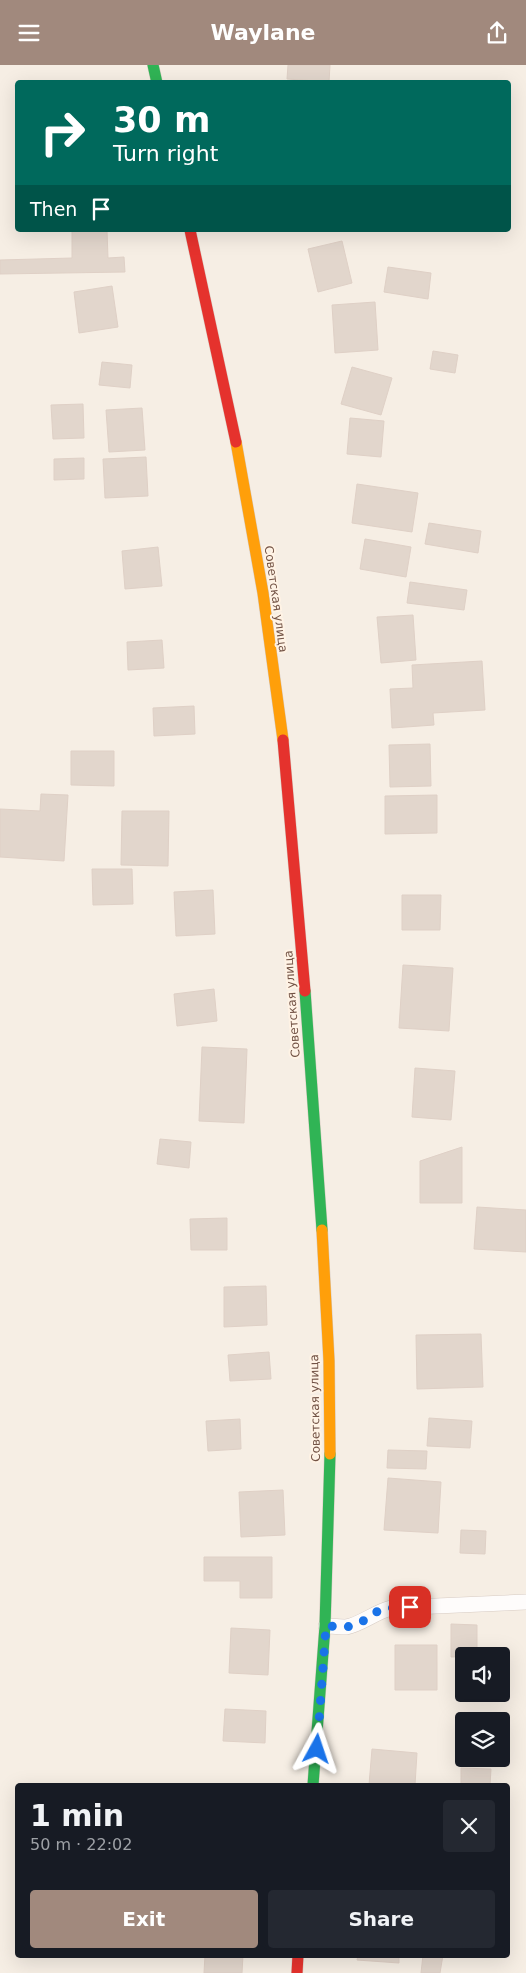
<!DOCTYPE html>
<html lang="en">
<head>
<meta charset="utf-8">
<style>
  body { margin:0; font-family:"DejaVu Sans",sans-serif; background:#242831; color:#f1f3f6; height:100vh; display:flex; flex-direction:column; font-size:19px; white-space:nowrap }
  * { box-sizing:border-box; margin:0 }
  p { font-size:16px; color:#9ea1a6 }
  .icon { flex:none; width:28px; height:28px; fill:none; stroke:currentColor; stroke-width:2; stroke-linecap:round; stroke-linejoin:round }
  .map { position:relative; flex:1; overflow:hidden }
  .side { position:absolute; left:15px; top:1718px; width:495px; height:175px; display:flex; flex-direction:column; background:#171b24; border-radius:5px; box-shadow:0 5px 20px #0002 }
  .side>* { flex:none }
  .hud { position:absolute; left:15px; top:15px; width:496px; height:152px; border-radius:5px; box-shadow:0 5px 20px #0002; background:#00695c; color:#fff; overflow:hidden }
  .tools { position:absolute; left:455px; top:1582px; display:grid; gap:10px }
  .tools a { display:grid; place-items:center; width:55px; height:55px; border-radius:5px; background:#171b24; box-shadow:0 5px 20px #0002; font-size:25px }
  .pin { position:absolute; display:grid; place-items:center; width:42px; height:42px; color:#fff; margin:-21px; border-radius:10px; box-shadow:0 2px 8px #0006 }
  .me { position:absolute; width:55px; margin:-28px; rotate:5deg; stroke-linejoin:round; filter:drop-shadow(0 0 4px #0008) }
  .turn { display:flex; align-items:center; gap:18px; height:105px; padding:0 15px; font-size:22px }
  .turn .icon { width:65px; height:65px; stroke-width:2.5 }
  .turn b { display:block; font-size:35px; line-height:42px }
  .then { display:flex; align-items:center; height:48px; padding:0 15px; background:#0003; gap:10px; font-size:19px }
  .round { display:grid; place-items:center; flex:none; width:52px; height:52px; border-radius:5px; background:#242831 }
  .summary { display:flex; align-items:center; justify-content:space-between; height:85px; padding:0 15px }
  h1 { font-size:30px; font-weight:800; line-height:38px }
  .primary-button { display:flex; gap:10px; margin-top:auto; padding:10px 15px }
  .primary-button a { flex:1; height:58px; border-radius:5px; background:#a1897d; color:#fff; font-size:20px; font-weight:800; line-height:58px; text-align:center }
  .primary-button a+a { background:#242831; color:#f1f3f6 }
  header { display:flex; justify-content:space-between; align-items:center; height:65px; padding:0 15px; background:#a1897d; color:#fff; font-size:22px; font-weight:800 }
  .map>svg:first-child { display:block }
  .building { fill:#e2d6cc; stroke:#dfd0c6 }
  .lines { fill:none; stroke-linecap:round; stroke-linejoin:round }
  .lane-casing { stroke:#d7cbc3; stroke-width:16 }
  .fast-casing { stroke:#d6cac1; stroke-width:12 }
  .slow-casing { stroke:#d6cac1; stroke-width:12 }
  .jam-casing { stroke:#d6cac1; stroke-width:12 }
  .lane { stroke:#fefcfb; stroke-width:15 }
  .fast { stroke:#30b455; stroke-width:11 }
  .slow { stroke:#ff9f0a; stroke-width:11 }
  .jam { stroke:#e5322d; stroke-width:11 }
  .route { stroke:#1a73e8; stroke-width:9; stroke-dasharray:0 16.2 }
  .labels { text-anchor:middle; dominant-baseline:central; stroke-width:4; stroke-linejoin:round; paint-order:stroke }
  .street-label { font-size:12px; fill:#735345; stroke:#fff3e5 }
</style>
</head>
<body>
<header><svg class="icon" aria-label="menu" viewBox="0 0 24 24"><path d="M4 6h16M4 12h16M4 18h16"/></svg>Waylane<svg class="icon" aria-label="share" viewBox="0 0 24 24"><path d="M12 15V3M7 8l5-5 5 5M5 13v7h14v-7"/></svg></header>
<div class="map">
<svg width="526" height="1908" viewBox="0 0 526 1908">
  <rect width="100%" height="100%" fill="#f6eee4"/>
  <path class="building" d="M288,0H330L329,17L287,14Z
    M66,16V18H42Z
    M18,19V50L15,20Z
    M72,165H107L108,193L124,192L125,207L0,209V195L72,193Z
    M342,176L352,218L318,227L308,184Z
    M388,202L431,208L428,234L384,227Z
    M112,221L118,262L79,268L74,227Z
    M375,237L378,285L335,288L332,240Z
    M433,286L458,290L455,308L430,304Z
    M102,297L132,300L130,323L99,320Z
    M352,302L392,313L381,350L341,339Z
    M83,339L84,373L53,374L51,340Z
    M142,343L145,385L109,387L106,345Z
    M350,353L384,356L381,392L347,389Z
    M146,392L148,431L105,433L103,394Z
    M84,393V414L54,415V394Z
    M357,419L418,428L412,467L352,458Z
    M429,458L481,466L478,488L425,479Z
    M365,474L411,482L406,512L360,504Z
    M158,482L162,521L125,524L122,486Z
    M410,517L467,525L464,545L407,538Z
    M413,550L416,595L381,598L377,552Z
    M162,575L164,603L128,605L127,577Z
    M482,596L485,645L433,648L434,660L392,663L390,624L413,623L412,600Z
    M194,641L195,669L154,671L153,643Z
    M430,679L431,721L390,722L389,680Z
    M71,686H114V721L71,720Z
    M41,729L68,730L64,796L0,792V744L40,746Z
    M437,730V768L385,769V731Z
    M122,746H169L168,801L121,800Z
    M92,804H132L133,839L93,840Z
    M213,825L215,869L176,871L174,827Z
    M402,830H441L440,865H402Z
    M403,900L453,903L449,966L399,963Z
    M214,924L217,956L177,961L174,929Z
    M202,982L247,984L244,1058L199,1056Z
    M415,1003L455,1006L451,1055L412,1052Z
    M160,1074L191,1077L189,1103L157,1099Z
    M462,1082V1138H420V1096Z
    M477,1142L526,1145V1187L474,1184Z
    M227,1153V1185H191L190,1154Z
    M266,1221L267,1260L224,1262V1222Z
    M481,1269L483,1322L417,1324L416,1270Z
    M269,1287L271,1314L230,1316L228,1290Z
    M429,1353L472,1356L470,1383L427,1381Z
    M240,1354L241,1384L208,1386L206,1356Z
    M388,1385L427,1386L426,1404L387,1403Z
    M388,1413L441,1417L438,1468L384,1465Z
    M283,1425L285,1470L241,1472L239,1427Z
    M461,1465L486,1466L485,1489L460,1488Z
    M204,1492H272V1533H240V1516H204Z
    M451,1559L477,1560V1591L451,1592Z
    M231,1563L270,1565L268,1610L229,1608Z
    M395,1580H437V1625H395Z
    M225,1644L266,1646L265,1678L223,1676Z
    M372,1684L417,1688L415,1720H369Z
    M461,1703L491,1704L490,1720H461Z
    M205,1890H243L242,1908H204Z
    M358,1890H399V1898L357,1895Z
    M423,1890H443L440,1908H421Z"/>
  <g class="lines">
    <g class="lane-casing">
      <path id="lane" d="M326,1561C332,1561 340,1562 346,1562C360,1560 375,1547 391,1543L526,1537"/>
    </g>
    <g class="fast-casing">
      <path id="fast" d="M153,0L157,18
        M305,926L322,1165
        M313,1720L325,1561L330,1389"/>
    </g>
    <g class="slow-casing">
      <path id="slow" d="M236,377L263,528L283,675
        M322,1165L329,1296L330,1389"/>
    </g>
    <g class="jam-casing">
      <path id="jam" d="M190,165L236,377
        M283,675L305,926
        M297,1908L298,1890"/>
    </g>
    <use href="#lane" class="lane"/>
    <use href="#fast" class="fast"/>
    <use href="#slow" class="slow"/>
    <use href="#jam" class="jam"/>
  </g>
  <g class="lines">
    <path class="route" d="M317,1684L326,1561L347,1562L360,1558L378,1546L391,1543L410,1542"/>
  </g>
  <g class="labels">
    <g class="street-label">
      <text transform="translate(276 534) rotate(82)">Советская улица</text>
      <text transform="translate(292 939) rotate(-94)">Советская улица</text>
      <text transform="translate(315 1343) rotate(-91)">Советская улица</text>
    </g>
  </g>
</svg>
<div class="tools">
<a><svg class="icon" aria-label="sound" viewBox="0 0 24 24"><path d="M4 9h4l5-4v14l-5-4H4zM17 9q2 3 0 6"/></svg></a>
<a><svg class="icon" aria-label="layers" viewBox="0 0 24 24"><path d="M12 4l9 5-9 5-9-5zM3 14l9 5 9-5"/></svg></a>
</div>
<div class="pin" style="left:410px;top:1542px;background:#d93025"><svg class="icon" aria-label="arrive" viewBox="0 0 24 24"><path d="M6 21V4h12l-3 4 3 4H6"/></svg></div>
<svg class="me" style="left:317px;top:1684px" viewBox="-20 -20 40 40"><path d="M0-17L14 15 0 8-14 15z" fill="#1a73e8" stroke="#fff" stroke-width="4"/></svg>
<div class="hud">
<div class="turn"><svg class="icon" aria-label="right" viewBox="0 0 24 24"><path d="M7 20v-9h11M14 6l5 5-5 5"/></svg><div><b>30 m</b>Turn right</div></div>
<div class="then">Then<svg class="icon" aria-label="arrive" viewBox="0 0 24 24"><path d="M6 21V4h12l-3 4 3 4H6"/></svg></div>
</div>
<section class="side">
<div class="summary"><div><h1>1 min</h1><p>50 m · 22:02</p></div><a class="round"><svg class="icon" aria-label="close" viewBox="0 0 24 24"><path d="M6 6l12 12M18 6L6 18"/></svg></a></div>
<div class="primary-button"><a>Exit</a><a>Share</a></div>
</section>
</div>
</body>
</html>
